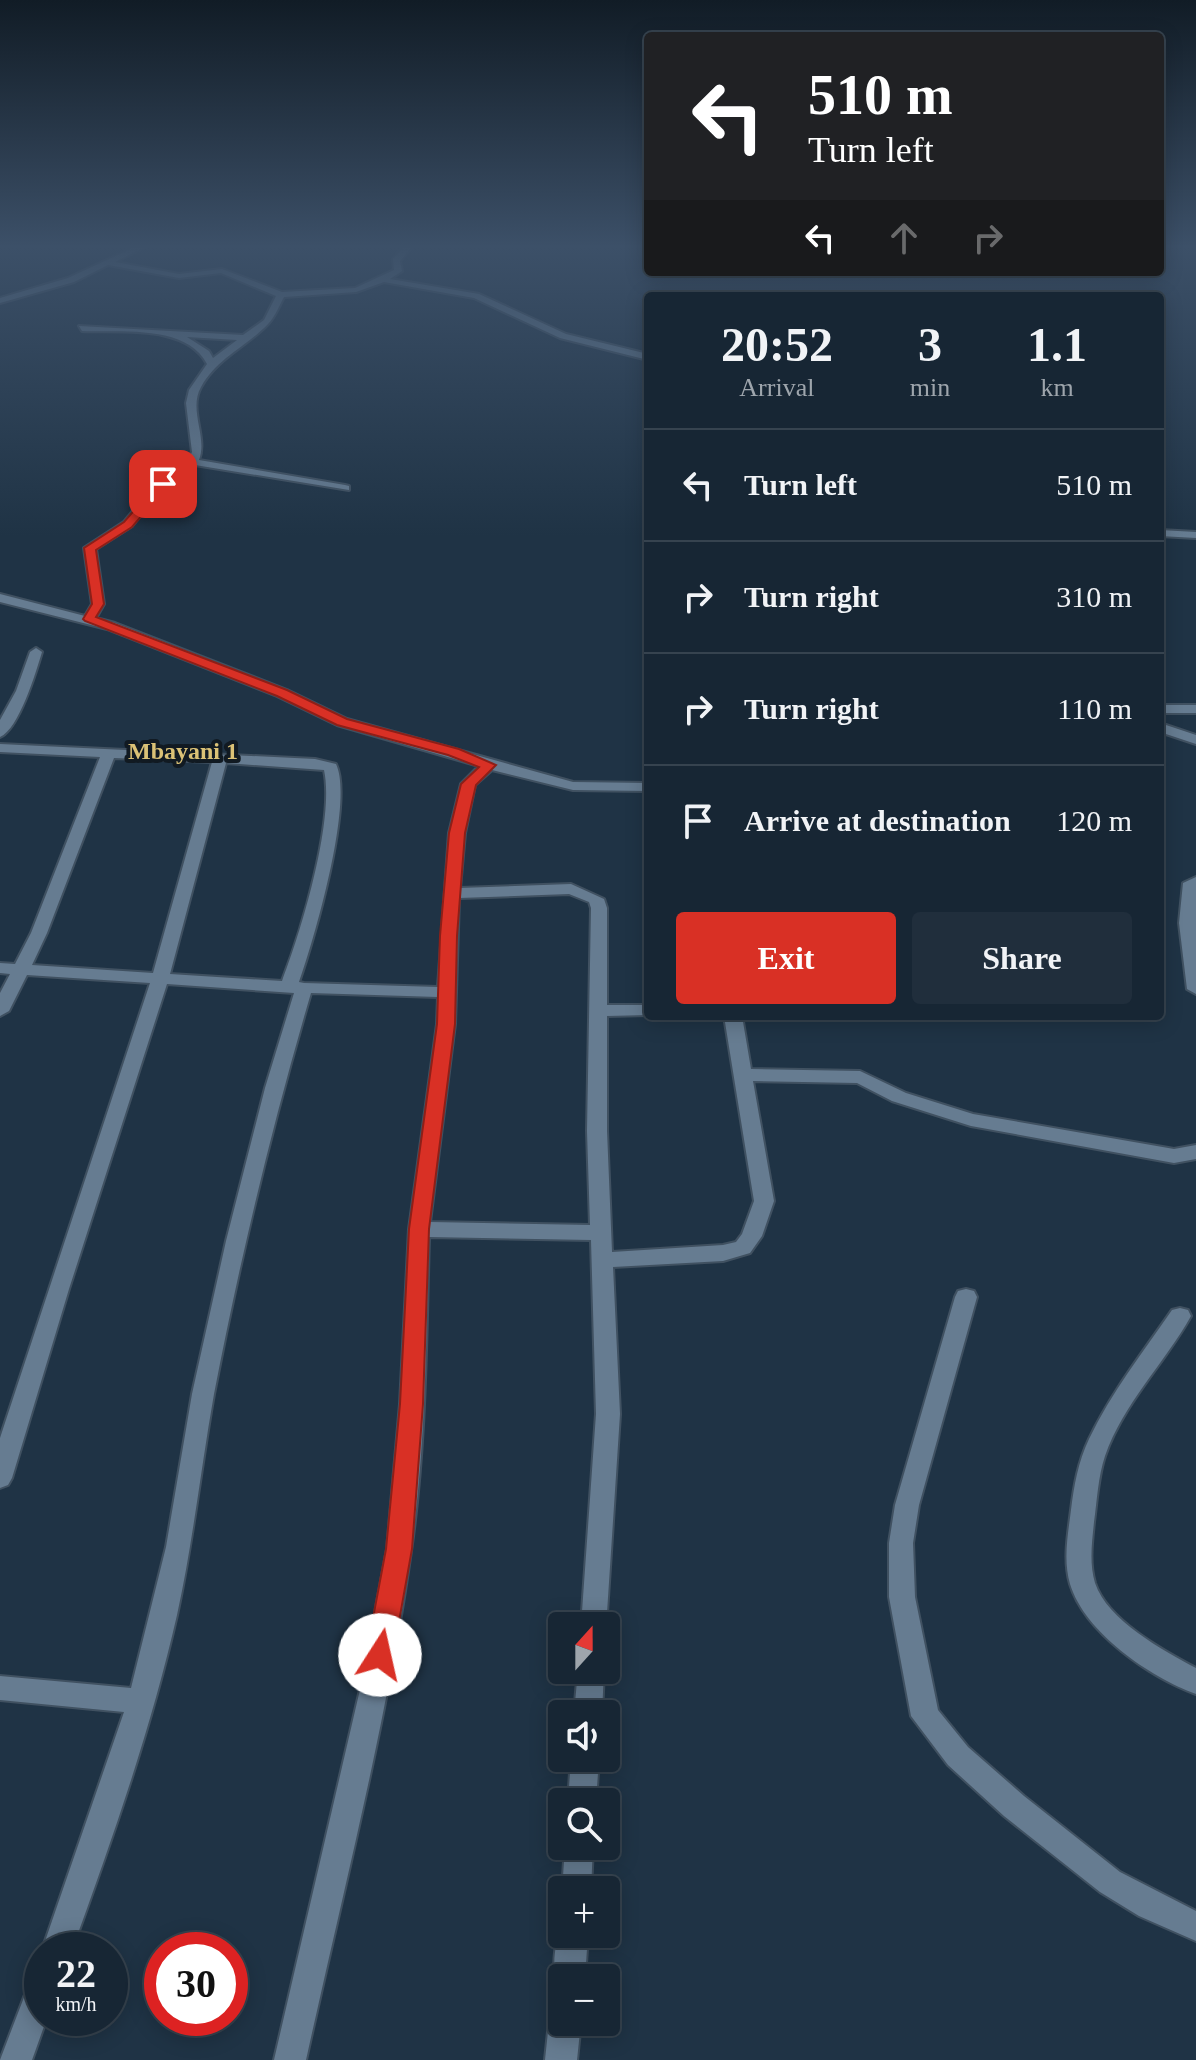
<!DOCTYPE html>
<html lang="en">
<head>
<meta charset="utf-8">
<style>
  body { margin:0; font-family:"Times New Roman",serif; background:#202e3c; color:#f1f3f6; height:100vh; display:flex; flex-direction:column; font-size:30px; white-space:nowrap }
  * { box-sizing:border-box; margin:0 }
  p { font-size:26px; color:#9ea5ac }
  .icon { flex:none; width:44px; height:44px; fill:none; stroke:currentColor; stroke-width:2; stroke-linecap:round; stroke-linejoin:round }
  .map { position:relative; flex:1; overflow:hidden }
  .sheet { position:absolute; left:644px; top:292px; width:520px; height:728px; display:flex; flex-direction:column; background:#172634; border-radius:8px; box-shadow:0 4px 20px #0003,0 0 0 2px #36434f }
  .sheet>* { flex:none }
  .banner { position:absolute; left:644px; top:32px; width:520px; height:244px; border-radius:8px; box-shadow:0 4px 20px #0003,0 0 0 2px #36434f; background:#202124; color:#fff; overflow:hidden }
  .needle { width:52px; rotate:21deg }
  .fabs { position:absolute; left:548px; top:1612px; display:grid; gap:16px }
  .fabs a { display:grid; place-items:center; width:72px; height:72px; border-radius:8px; background:#172634; box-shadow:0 4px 20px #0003,0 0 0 2px #36434f; font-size:40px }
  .speed { position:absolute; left:24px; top:1932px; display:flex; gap:16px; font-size:40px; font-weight:700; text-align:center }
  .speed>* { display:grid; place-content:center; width:104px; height:104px; border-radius:50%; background:#172634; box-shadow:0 4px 20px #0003,0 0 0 2px #36434f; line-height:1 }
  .speed small { font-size:20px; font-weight:400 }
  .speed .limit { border:12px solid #d22; background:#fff; color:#111 }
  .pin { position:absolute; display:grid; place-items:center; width:68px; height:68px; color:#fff; margin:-34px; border-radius:16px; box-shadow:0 4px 12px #0006 }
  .me { position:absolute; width:88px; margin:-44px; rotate:10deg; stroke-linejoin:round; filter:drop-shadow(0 0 6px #0008) }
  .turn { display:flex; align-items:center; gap:28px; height:168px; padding:0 32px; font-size:36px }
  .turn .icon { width:104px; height:104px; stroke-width:2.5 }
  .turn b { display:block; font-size:56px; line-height:68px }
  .lanes { display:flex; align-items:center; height:76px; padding:0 32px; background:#0003; justify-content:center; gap:40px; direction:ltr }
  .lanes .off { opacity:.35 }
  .eta { display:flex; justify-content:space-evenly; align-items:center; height:136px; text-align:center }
  .eta b { font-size:48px; font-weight:700; line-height:56px }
  .cta { display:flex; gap:16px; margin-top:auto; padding:16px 32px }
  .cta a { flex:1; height:92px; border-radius:8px; background:#d93025; color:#fff; font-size:32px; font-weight:700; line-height:92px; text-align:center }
  .cta a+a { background:#202e3c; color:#f1f3f6 }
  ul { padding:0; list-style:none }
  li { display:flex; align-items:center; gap:24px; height:112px; padding:0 32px; border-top:2px solid #36434f }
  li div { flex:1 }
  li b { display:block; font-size:30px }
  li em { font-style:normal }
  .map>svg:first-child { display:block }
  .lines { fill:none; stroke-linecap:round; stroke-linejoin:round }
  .minor-casing { stroke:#405161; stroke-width:4 }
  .minor { fill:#667c91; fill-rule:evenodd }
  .route { fill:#d93025; stroke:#8d1f18; stroke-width:2 }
  .labels { text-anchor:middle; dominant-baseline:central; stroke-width:8; stroke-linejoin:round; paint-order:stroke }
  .far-quarter-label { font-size:24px; font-weight:bold; fill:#dbc276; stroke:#111a22 }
</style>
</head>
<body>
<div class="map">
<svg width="1196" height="2060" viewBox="0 0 1196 2060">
  <rect width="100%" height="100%" fill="#1f3345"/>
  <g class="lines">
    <g class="minor-casing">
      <path id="minor" d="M135,247H145L115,262L179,274L222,269L282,292L355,288L394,270L393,259L404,247H412L400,261L402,271L390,279L479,294L566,334L648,354V360L560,338L474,298L384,282L356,292L284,297C279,306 275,317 268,324C246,347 217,358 201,387C188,410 208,437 199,460L345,485L349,486V490L195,465L158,494L132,526L96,549L104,604L96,618L115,623L287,690L347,719L573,782L648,783V791L573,790L492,770L475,785L465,833L460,888L571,884L604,899L607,908V1005H648V1015L607,1016V1131L612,1252L723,1245L736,1242L742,1234L754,1201L724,1016H742L751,1069L860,1071L906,1093L973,1114L1174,1149L1196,1145V1159L1174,1163L971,1126L892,1101L857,1083L753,1081L774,1201L762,1236L750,1253L723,1261L613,1267L620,1414L606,1628L581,1626L596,1414L591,1240L429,1237C426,1341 426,1447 411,1551C387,1722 343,1891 306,2060H274L362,1681L387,1549L400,1404L409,1229L437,1024L438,997L311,993C272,1125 240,1259 214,1394C201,1467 193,1542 177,1615C151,1729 112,1840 72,1950H42L124,1712L0,1700V1676L131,1688L166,1547L192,1394L226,1241L265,1088L294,993L167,984L69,1289L12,1478L8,1485L0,1488V1438L150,983L27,975L9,1011L0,1016V993L10,974L0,973V963L15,964L31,933L100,757L0,752V744L315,759L336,764C354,802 314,940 299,982L304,983L438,987L449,833L461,784L479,766L337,725L277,696L107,629L0,602V594L85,616L92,604L84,548L124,522L150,490L188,460L192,452L186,403L189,390L207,364C186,324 121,333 82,331L79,326L243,335L264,320L276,296L221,273L179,278L108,265L74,282L0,303V298L68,278ZM187,337L237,340L213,358L209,351ZM114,758L212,762L153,973L32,965L47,933ZM226,763L324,770C335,820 301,932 282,981L170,974ZM569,894L589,902L591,908L587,1131L590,1225L430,1222L455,1024L459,898Z
        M1160,530L1196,532V538L1160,536Z
        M36,648L42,652C36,672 19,729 0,737V720L16,691L30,652Z
        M1160,705H1196V713H1160Z
        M1160,723L1196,735V744L1160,732Z
        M1196,877V994L1187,989L1179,923L1183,883Z
        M966,1289L974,1291L977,1297L919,1505L913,1543L915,1597L938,1710L968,1747L1024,1796L1120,1872L1196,1911V1941L1139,1916L1100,1892L1004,1816L948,1765L911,1716L889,1597V1543L895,1505L955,1297L958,1291Z
        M1180,1308L1188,1310L1191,1316C1164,1364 1123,1404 1105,1456C1098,1477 1097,1500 1094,1522C1092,1542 1089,1563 1095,1583C1107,1620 1164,1651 1196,1668V1694C1150,1677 1085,1633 1070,1584C1063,1560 1068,1534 1071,1510C1074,1486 1078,1462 1089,1439C1111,1393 1143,1352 1172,1310Z
        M578,1670H604L602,1714H574Z
        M571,1758H599L596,1802H568Z
        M565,1846H593L591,1890L562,1892Z
        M562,1924V1934H588L585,1978H562V1990C549,1976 555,1941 562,1924Z
        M42,1975V2018H47L32,2060H0L31,1979Z
        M562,2008V2022H581L577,2060H545L549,2022L554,2011Z"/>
    </g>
    <use href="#minor" class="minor"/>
  </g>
  <linearGradient id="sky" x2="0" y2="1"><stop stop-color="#111c26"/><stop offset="0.46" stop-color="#3c5068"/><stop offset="1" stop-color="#3c5068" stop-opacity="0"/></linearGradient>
  <rect width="1196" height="536" fill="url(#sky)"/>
  <path class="route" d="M159,482L169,484L132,527L96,550L104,604L96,617L287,690L347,719L459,749L496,765L476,785L465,833L457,936L455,1024L429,1229L423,1404L412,1549L393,1655L389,1663L380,1667L370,1663L366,1655L386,1549L400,1404L409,1229L437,1024L440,936L449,833L461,784L479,767L448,755L337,725L277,696L85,621L83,619L92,604L84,548L124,522Z"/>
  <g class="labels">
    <g class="far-quarter-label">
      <text x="183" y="751">Mbayani 1</text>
    </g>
  </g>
</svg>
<div class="fabs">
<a><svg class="needle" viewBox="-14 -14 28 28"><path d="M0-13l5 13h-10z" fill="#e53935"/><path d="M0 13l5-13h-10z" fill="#9ea5ac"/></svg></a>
<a><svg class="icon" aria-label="sound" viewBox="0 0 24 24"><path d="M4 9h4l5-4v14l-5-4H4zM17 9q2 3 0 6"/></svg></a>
<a><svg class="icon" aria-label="search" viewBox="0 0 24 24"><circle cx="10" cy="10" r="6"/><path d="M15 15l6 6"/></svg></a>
<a>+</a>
<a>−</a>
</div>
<div class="speed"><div>22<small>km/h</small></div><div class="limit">30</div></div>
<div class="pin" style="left:163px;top:484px;background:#d93025"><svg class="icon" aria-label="arrive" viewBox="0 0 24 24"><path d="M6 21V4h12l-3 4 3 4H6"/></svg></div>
<svg class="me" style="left:380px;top:1655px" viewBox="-20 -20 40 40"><circle r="19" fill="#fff"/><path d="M0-13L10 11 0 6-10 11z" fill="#d93025"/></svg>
<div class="banner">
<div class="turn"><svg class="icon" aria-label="left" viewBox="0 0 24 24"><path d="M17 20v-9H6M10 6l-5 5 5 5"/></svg><div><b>510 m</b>Turn left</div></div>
<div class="lanes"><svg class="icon" aria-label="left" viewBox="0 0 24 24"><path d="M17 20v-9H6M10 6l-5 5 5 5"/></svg><svg class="icon off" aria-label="ahead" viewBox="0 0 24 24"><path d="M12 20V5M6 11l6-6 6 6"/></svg><svg class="icon off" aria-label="right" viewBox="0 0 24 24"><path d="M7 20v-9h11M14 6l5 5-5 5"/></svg></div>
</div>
<section class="sheet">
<div class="eta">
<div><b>20:52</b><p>Arrival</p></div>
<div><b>3</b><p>min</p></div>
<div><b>1.1</b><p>km</p></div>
</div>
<ul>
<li><svg class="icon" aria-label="left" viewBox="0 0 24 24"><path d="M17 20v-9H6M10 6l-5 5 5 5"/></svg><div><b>Turn left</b></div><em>510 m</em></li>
<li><svg class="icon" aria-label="right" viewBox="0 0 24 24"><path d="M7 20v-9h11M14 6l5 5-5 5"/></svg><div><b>Turn right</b></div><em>310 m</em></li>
<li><svg class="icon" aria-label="right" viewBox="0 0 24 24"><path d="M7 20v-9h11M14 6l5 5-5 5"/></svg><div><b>Turn right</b></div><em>110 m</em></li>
<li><svg class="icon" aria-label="arrive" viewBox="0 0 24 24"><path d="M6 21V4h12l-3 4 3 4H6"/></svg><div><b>Arrive at destination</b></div><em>120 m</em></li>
</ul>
<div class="cta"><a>Exit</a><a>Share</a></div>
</section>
</div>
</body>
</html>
